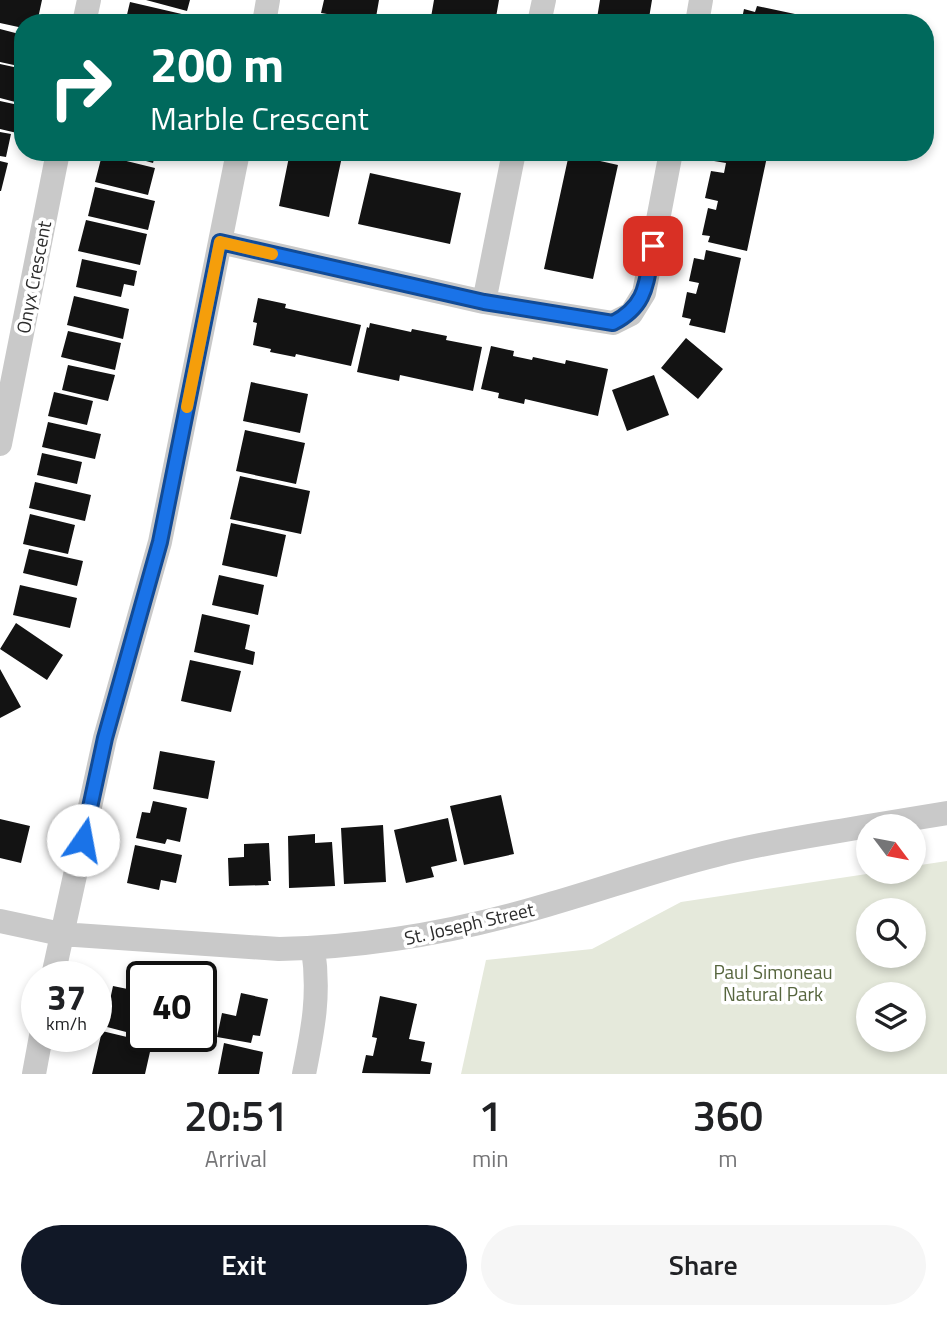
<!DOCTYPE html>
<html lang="en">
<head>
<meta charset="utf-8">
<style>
  body { margin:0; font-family:"Titillium Web",sans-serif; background:#f6f6f6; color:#202124; height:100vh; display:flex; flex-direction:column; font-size:26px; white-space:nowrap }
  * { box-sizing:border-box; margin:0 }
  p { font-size:23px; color:#757577 }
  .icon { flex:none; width:38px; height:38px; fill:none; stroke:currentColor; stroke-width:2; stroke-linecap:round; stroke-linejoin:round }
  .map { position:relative; height:1074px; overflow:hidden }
  .details { display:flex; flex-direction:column; background:#fff; flex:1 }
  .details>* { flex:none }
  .banner { position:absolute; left:14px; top:14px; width:920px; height:147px; border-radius:28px; box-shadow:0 4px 10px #0003; background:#00695c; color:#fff; overflow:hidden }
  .needle { width:46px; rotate:122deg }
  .fabs { position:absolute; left:856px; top:814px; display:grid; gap:14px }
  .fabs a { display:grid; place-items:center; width:70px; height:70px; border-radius:50%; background:#fff; box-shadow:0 4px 10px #0003; font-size:35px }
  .speed { position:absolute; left:21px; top:961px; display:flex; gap:14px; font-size:35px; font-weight:700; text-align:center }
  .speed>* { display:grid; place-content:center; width:91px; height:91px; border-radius:50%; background:#fff; box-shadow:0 4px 10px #0003; line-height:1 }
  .speed small { font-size:18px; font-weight:400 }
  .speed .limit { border:4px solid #111; border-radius:10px; background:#fff; color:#111 }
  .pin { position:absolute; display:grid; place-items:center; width:60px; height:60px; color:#fff; margin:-30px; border-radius:14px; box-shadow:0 4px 10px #0006 }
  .me { position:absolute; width:77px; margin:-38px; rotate:12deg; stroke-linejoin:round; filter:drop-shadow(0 0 5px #0008) }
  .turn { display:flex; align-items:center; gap:24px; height:147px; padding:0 21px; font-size:32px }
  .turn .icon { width:91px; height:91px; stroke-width:2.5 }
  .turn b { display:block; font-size:49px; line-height:60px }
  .eta { display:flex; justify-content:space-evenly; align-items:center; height:119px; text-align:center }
  .eta b { font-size:42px; font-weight:600; line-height:49px }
  .primary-button { display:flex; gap:14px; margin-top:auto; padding:14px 21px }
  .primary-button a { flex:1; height:80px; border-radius:42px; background:#111827; color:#fff; font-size:28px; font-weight:600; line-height:80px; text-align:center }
  .primary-button a+a { background:#f6f6f6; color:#202124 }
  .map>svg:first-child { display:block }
  .green { fill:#e5e9db; fill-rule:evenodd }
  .building { fill:#131313 }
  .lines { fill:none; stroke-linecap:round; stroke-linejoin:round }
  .minor { stroke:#c9c9c9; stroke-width:24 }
  .route-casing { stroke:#114b97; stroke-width:18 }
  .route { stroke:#1a73e8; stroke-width:12 }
  .slow { stroke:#f59e0b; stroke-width:12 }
  .labels { text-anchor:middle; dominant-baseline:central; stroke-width:7; stroke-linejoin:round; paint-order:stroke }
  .street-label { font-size:19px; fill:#2c2c2c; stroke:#fff }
  .park-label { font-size:19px; fill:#56653d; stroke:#fff }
</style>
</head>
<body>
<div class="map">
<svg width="947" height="1074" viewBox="0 0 947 1074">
  <rect width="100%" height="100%" fill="#fff"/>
  <path class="green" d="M947,861V1074H461L486,960L592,949L681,902L880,872H914V866ZM868,910H914V956H868ZM868,994H914V1040H868Z"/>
  <path class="building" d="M0,0H42L37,23H23V28L0,23Z
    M146,0H190L187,11Z
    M324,0H379L375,23H338L339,16L321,13Z
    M434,0H499L495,23H430Z
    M600,0H652L649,18L635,16L634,23L597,18Z
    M130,2L186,15L184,23H125Z
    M757,6L795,14L793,23H741L744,9L755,12Z
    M0,29L23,35V67L0,62Z
    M0,64L23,69V86L19,103L0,98Z
    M0,101L23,106L17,133L0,129Z
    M0,132L11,134L6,157L0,156Z
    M114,152H156L153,163Z
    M290,152H343L329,217L279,206Z
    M716,152H768L747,251L708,242L710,236L702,235L708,208L716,210L718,201L705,198L711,171L724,173L726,163L714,161Z
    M569,154L618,165L593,279L544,269Z
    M102,155L155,168L148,195L95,182Z
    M0,161L8,163L1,191H0Z
    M370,173L461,193L450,244L358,224Z
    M95,187L155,201L148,230L88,216Z
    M86,220L147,234L140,265L78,251Z
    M706,250L741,258L725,333L689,325L691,319L682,317L687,292L696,294L699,283L689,281L694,258L704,260Z
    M82,259L137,271L134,286L124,284L121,297L76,287Z
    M74,296L129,309L123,339L67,325Z
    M258,298L286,304L285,308L361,325L351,366L296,354L295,357L270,352L271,349L253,345L257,323L253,322Z
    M370,323L411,332L412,329L447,336L446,340L482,347L473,391L400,375L399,381L357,372L367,327L369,328Z
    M68,331L121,343L115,370L61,357Z
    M686,338L723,369L698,399L661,368Z
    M491,346L514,351L513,356L532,360L533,357L565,364L566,360L608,369L598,416L525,399L524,404L498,398L499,393L481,389Z
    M68,365L115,375L108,401L62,390Z
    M654,375L669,415L627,431L612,390Z
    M251,382L308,394L300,433L243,421Z
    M54,392L93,401L87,425L48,416Z
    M48,422L101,434L95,459L42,447Z
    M245,430L305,443L296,484L236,471Z
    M42,453L82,462L77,484L37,475Z
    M240,476L310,491L301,534L230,519Z
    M35,482L91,495L85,521L29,508Z
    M30,514L75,525L68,554L23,544Z
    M231,523L286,535L277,577L222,565Z
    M29,549L83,561L77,586L23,573Z
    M219,575L264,585L258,615L212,605Z
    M20,585L77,598L70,628L13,615Z
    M202,614L250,625L245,649L255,652L253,665L194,652Z
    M16,623L63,655L47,680L0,649Z
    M190,660L241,671L231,712L181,701Z
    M0,669L21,707L0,718Z
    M160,751L215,761L208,799L153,789Z
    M501,795L514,854L464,865L450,806Z
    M153,801L187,808L180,842L167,839L165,844L136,838L142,812L150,813Z
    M448,818L457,861L431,867L434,877L406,883L394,830Z
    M0,819L30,826L21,863L0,858Z
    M383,825L386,882L344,884L341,828Z
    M315,834V843L332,842L335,886L289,888L288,836Z
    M269,843L271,881H268L269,885L229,886L228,858L244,857V844Z
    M135,845L182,855L176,883L161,880L159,890L127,883Z
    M113,986L142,992L137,1021L133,1020L130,1033L107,1027L110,1015L107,1014Z
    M241,993L268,999L260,1036L253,1035L251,1043L217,1037L222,1013L236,1016Z
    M380,996L417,1004L409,1039L425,1042L421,1061L432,1063L430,1074L362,1073L366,1055L373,1056L377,1038L372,1037Z
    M102,1031L152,1043L145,1074H92Z
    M224,1043L263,1052L259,1074H218Z"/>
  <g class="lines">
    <path class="minor" d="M84,23L89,0
      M264,23L268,0
      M539,23L544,0
      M697,23L701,0
      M220,242L484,302L613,323L631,314L644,293L671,152
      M484,302L514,152
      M0,444L58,152
      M868,826L947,813
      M0,921L61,934L279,949C370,947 460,931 547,905C603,889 659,869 716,855C766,842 817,835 868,826
      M53,976L105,738L160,542L238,152
      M34,1074L41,1036
      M304,1074C313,1029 320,995 313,948"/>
  </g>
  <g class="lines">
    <g class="route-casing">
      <path id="route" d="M83,840L105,738L160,542L220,242L484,302L613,323C648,305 646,282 653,246"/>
    </g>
    <use href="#route" class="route"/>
    <path class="slow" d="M187,407L220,242L272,254"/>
  </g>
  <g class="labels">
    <g class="street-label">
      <text transform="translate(33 277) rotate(-79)">Onyx Crescent</text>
      <text transform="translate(469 923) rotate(-13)">St. Joseph Street</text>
    </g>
    <g class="park-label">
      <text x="773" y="971">Paul Simoneau<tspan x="773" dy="22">Natural Park</tspan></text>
    </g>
  </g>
</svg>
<div class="fabs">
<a><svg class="needle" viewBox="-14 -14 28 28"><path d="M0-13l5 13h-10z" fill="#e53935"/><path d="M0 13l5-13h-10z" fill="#757577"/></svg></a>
<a><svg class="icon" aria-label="search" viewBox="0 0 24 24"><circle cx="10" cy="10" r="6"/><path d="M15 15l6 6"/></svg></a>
<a><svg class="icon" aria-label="layers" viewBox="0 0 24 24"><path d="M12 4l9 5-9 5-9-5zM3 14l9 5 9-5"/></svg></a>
</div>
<div class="speed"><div>37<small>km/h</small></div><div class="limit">40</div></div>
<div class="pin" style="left:653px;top:246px;background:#d93025"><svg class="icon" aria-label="arrive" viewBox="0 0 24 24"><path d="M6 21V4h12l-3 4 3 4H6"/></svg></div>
<svg class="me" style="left:83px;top:840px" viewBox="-20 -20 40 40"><circle r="19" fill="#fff"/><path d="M0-13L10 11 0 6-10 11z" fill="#1a73e8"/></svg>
<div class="banner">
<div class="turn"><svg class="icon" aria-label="right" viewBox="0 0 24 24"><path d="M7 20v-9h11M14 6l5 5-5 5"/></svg><div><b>200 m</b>Marble Crescent</div></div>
</div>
</div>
<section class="details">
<div class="eta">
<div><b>20:51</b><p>Arrival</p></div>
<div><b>1</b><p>min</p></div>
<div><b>360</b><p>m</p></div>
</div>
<div class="primary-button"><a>Exit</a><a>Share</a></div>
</section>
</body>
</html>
